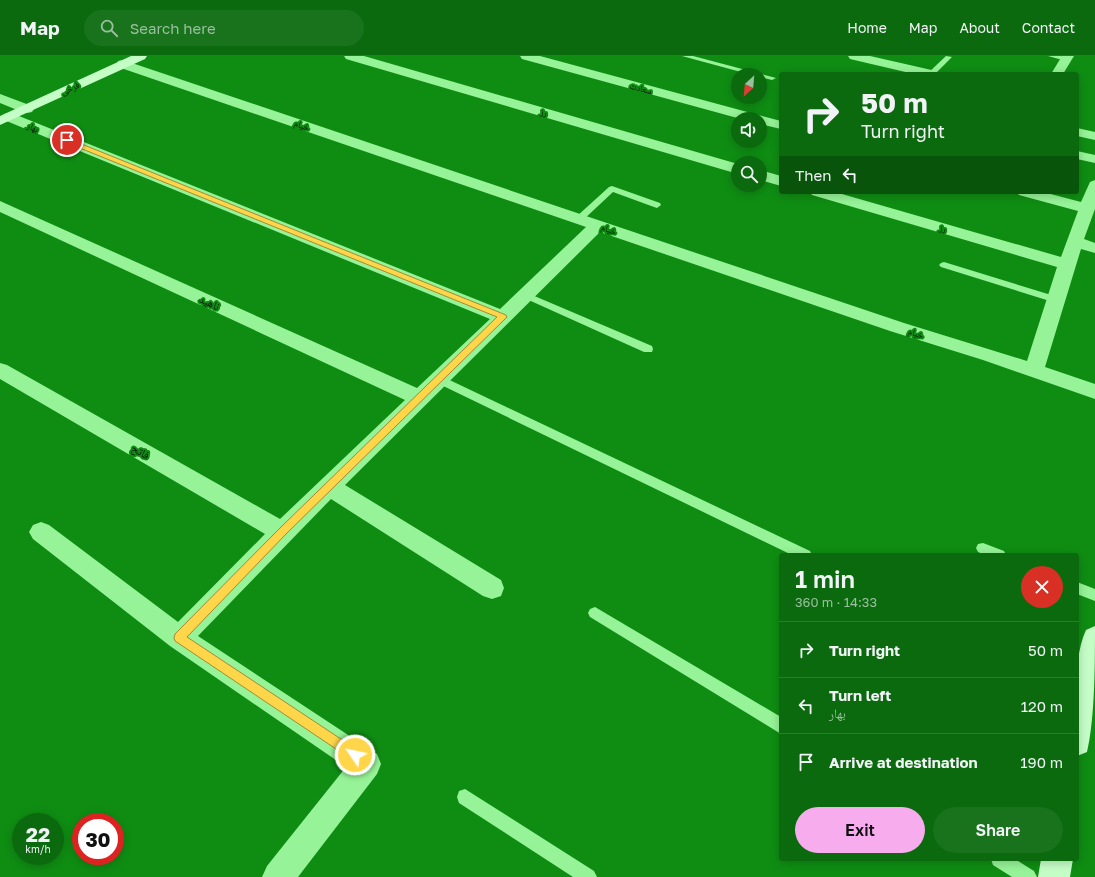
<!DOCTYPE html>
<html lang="en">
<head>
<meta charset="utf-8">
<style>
  body { margin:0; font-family:"Golos Text","Noto Naskh Arabic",sans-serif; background:#19721c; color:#f1f3f6; height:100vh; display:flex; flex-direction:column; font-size:15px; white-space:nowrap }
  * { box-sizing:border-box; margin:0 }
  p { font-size:13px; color:#9abf9e }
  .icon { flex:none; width:22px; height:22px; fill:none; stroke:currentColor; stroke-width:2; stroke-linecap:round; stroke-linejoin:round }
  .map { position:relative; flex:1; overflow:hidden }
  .drawer { position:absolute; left:779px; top:497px; width:300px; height:308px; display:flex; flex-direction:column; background:#0b6a0e; border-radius:4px; box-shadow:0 2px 10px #0003 }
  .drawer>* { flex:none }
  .hud { position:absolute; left:779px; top:16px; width:300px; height:122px; border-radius:4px; box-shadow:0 2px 10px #0003; background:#0b6a0e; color:#f1f3f6; overflow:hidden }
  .needle { width:26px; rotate:206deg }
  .buttons { position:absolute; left:731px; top:12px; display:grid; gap:8px }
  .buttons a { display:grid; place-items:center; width:36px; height:36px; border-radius:50%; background:#0b6a0e; box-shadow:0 2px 10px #0003; font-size:20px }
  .speed { position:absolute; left:12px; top:757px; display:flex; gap:8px; font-size:20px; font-weight:700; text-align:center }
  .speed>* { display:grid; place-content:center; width:52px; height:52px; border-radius:50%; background:#0b6a0e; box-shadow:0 2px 10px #0003; line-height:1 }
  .speed small { font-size:10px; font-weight:400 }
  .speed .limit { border:6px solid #d22; background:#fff; color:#111 }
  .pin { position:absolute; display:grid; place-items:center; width:34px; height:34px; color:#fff; margin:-17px; border:2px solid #fff; border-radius:50%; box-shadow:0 1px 4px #0007 }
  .me { position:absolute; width:44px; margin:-22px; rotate:304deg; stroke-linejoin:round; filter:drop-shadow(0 0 3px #0008) }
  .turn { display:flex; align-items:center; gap:14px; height:84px; padding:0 16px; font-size:18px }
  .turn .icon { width:52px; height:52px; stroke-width:2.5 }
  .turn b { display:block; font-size:28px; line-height:34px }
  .then { display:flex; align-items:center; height:38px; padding:0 16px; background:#0003; gap:8px; font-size:15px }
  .round { display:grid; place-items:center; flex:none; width:42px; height:42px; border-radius:21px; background:#19721c }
  .head { display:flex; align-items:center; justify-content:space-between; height:68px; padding:0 16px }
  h1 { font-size:24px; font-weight:600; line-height:30px }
  .button { display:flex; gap:8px; margin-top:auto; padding:8px 16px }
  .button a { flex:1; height:46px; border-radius:24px; background:#f7aded; color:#111; font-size:16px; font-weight:600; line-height:46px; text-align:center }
  .button a+a { background:#19721c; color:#f1f3f6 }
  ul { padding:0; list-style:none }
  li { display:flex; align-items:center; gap:12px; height:56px; padding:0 16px; border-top:1px solid #2b7d2e }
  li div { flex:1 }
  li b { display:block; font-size:15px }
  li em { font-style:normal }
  header { display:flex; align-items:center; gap:24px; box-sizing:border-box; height:56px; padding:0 20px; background:#0b6a0e; border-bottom:1px solid #2b7d2e }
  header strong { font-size:19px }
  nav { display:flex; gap:22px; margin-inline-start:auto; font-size:14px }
  .search { width:280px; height:36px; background:#19721c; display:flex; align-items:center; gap:10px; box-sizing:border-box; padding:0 14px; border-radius:22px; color:#9abf9e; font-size:15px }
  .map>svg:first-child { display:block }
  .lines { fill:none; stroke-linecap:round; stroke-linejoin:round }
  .lane { fill:#96f397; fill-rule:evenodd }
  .street { fill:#96f397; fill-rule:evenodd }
  .secondary { fill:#c5fdc7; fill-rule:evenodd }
  .route { fill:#ffd54a; stroke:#a68a30 }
  .labels { text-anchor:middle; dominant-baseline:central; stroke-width:4; stroke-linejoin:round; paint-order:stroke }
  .far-street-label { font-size:9px; fill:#111; stroke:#0f8d13 }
  .street-label { font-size:11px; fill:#111; stroke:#0f8d13 }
</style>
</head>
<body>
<header>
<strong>Map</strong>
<div class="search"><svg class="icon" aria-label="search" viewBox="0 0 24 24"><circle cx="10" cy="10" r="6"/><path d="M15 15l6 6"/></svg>Search here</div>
<nav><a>Home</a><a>Map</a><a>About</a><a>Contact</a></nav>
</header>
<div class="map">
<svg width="1095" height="821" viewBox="0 0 1095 821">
  <rect width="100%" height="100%" fill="#0f8d13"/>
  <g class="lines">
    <path class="lane" d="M682,0H693L776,22L772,24L760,21V19H752Z
      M946,0L952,1L935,18H927Z
      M1048,0H1061L1069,3L1066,5Z
      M612,130L660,147L661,149L657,152L654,151L613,136L582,165H576L575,163L576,161L609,131Z
      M944,206L1061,242L1062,244L1061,246H1053L941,211L939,209L941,207Z
      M525,236L652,290L653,293L652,296H644L522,241L520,239Z
      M439,319L810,495L812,499H792L435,326L434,323L435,320Z
      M983,487L1004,495L1006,499H985L978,496L976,492L978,488Z
      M1077,526L1095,533V545L1077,538Z
      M595,551L781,661V678L590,561L588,557L590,553Z
      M465,733L594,815L597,821H573L459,747L457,741L459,735Z
      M991,803H1015L1034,815L1037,821H1012L993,809Z"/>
    <path class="street" d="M344,0H364L738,108V118L346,3Z
      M520,0H540L781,65V73L760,68V63H741L522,3Z
      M848,0H870L936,15L937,18H914L850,3Z
      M1062,0H1074L1063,18H1051Z
      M123,4L904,267L1027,305L1057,211L812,139L810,136H835L1061,201L1078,155L1019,139L1017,136H1043L1081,146L1090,126L1095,124V153L1084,183L1095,187V197L1081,193L1045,311L1095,328V343L983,304L890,275L600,176L345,429L501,524L504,532L501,540L492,543L483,540L331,443L198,580L377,698L381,708L377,718L298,821H262L267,810L346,711L170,590L33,483L29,476L33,469L41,466L49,469L178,566L265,478L0,323V307L7,309L280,463L405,344L0,156V145L417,332L490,263L4,64L2,61L4,58L9,57L14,58L500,253L586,171L118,11L117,8L118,5Z
      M0,38L32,50L34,53L32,56L27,57L22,56L0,47Z
      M1077,72L1095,76V84L1077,80Z
      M1077,95L1095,99V107L1077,103Z
      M760,114L781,120V130L760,124Z"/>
    <path class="secondary" d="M131,0H147L145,3L0,69V60Z
      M1095,570C1095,607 1095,663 1087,696L1077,700C1077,664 1071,606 1086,574Z
      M1041,803H1073L1070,821H1038Z"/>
  </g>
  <path class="route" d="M65,83H69L506,259L507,261L285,479L187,581L359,695L361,699L359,703L355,705L351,703L175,585L174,582L175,578L279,473L497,261L65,86Z"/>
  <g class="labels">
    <g class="far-street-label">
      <text transform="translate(70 32) rotate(-25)">فرخی</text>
      <text transform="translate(641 32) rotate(15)">سعادت</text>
      <text transform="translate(544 56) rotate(16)">رز</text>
      <text transform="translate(302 69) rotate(19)">خیام</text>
      <text transform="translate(33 71) rotate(22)">بهار</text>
      <text transform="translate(943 172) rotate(16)">رز</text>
      <text transform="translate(609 173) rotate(19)">خیام</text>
      <text transform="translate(916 277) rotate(17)">خیام</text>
    </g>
    <g class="street-label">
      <text transform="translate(210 246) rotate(25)">ناهید</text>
      <text transform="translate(141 395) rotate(30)">فاتح</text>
    </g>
  </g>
</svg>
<div class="buttons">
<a><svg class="needle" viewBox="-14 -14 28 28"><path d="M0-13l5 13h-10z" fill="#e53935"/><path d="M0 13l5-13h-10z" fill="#9abf9e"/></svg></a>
<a><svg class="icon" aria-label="sound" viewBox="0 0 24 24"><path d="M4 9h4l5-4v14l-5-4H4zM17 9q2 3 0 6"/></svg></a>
<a><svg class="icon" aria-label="search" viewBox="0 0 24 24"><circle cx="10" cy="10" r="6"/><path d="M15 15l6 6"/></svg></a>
</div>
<div class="speed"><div>22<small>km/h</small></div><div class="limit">30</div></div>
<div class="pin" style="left:67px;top:84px;background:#d93025"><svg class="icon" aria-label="arrive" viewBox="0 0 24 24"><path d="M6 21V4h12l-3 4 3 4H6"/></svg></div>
<svg class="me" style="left:355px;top:699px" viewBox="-20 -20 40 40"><circle r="17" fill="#ffd54a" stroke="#fff" stroke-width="3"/><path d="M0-11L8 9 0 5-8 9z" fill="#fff"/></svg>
<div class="hud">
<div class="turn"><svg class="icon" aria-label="right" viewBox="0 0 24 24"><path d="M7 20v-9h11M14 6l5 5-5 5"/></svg><div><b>50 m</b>Turn right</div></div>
<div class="then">Then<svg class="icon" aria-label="left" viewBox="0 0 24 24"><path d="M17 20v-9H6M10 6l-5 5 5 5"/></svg></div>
</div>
<section class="drawer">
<div class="head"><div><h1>1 min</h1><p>360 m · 14:33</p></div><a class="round" style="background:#d93025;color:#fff"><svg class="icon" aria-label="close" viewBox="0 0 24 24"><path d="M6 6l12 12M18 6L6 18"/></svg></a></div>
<ul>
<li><svg class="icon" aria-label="right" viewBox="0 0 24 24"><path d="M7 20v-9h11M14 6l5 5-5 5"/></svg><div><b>Turn right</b></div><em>50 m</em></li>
<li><svg class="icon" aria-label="left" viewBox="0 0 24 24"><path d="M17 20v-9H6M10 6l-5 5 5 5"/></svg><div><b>Turn left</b><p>بهار</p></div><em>120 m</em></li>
<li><svg class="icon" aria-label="arrive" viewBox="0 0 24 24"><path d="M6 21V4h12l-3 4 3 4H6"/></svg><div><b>Arrive at destination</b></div><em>190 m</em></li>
</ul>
<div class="button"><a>Exit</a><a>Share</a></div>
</section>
</div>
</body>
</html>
